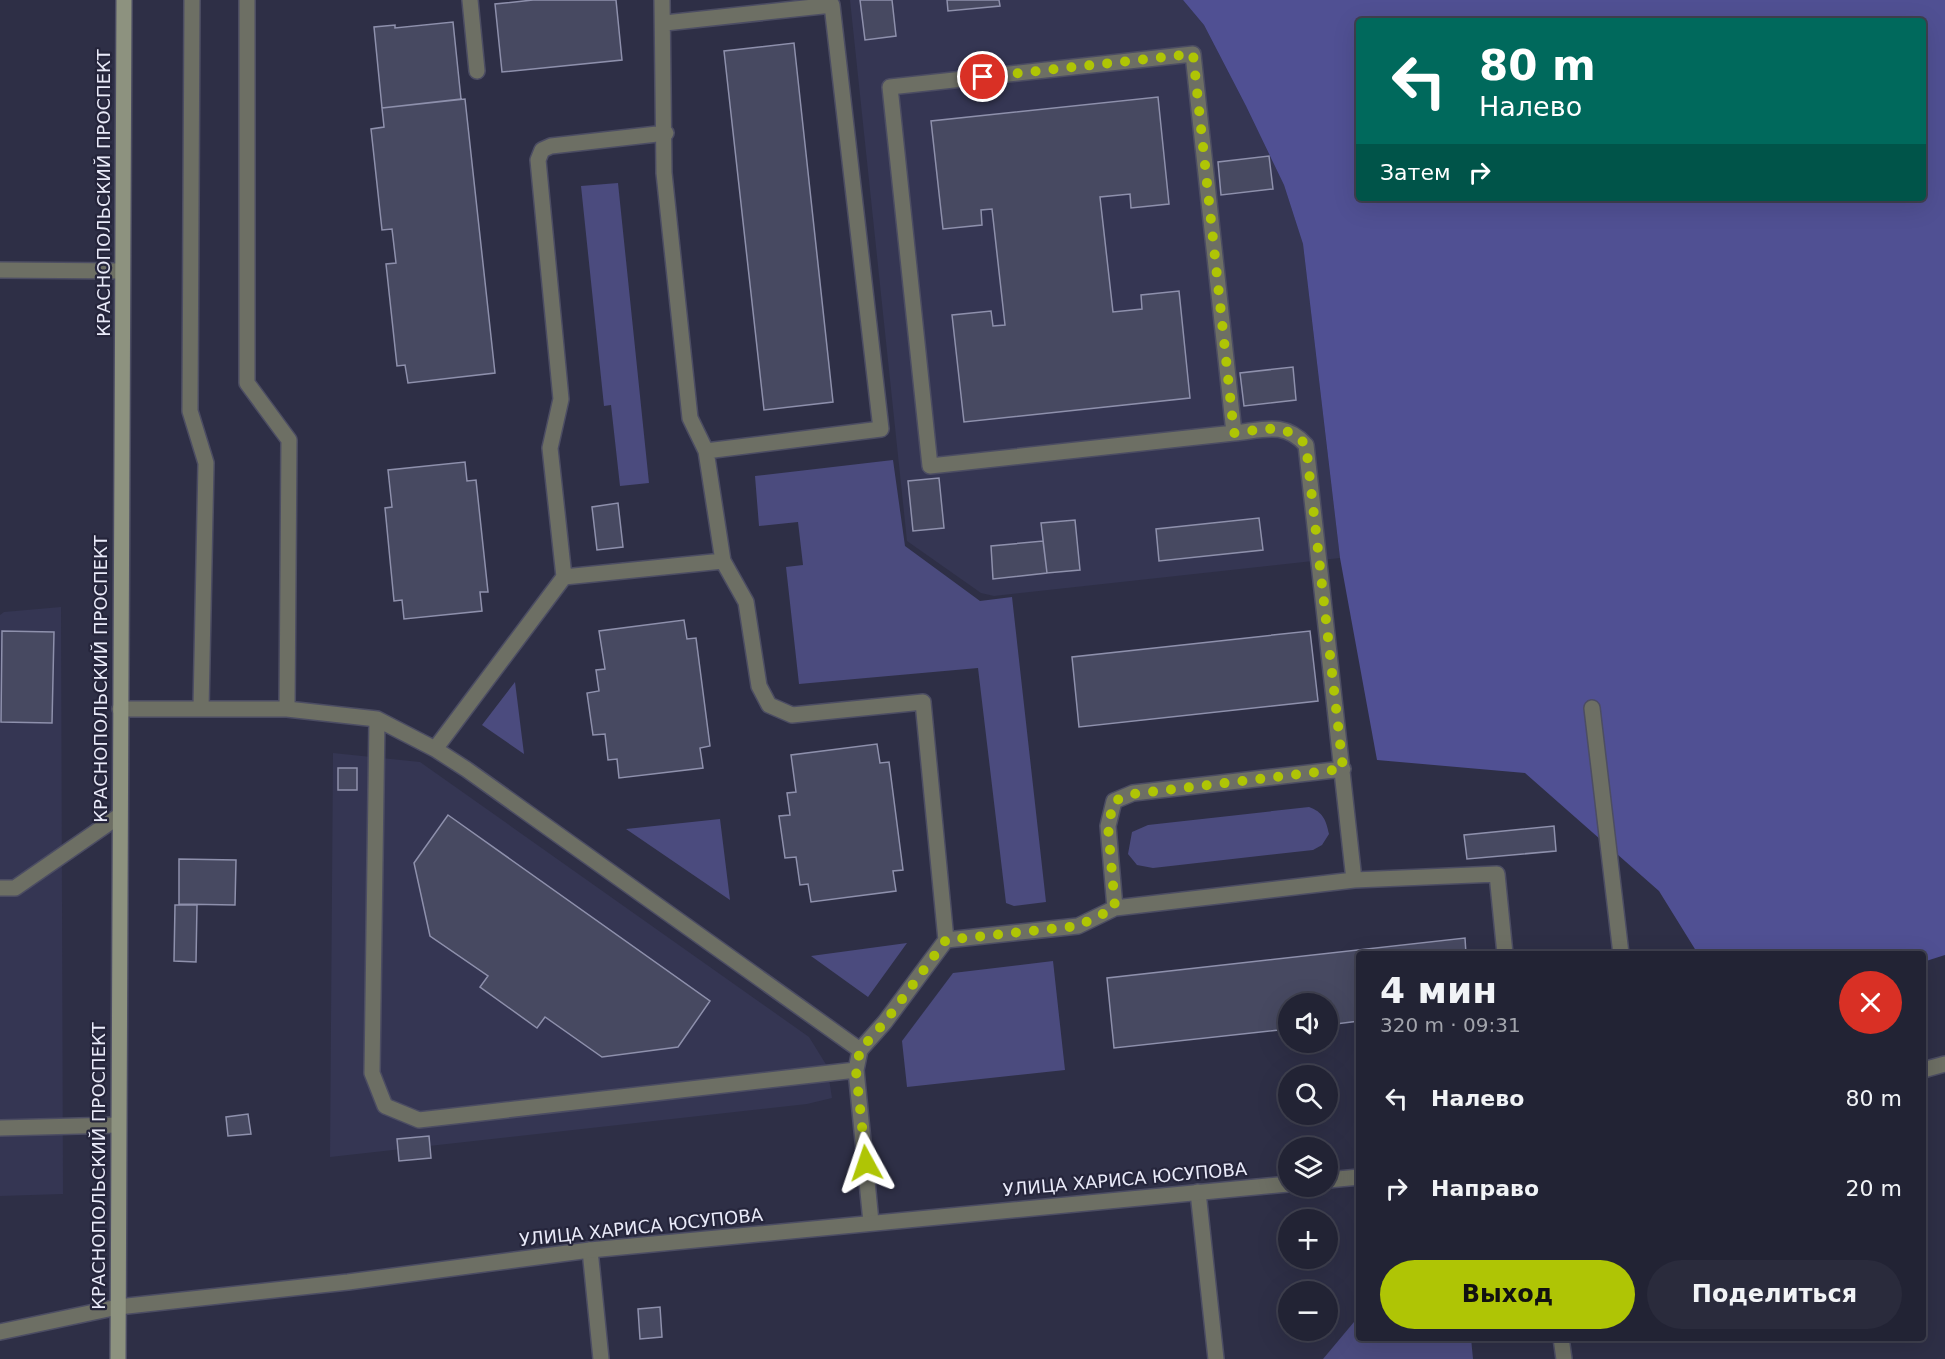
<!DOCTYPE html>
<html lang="ru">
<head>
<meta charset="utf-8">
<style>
  body { margin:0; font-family:"DejaVu Sans",sans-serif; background:#2a2b3c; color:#f1f3f6; height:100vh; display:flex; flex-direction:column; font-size:22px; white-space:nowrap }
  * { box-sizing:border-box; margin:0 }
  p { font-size:20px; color:#a2a4ac }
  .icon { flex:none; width:33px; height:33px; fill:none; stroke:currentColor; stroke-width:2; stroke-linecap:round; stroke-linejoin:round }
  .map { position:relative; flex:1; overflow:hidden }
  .drawer { position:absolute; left:1356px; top:951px; width:570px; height:390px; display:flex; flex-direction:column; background:#222334; border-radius:6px; box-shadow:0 6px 24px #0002,0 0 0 2px #3f404f }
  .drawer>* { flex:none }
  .guide { position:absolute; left:1356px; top:18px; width:570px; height:183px; border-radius:6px; box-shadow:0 6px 24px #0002,0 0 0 2px #3f404f; background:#00695c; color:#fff; overflow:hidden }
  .tools { position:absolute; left:1278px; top:993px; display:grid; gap:12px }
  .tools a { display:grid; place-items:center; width:60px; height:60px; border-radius:50%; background:#222334; box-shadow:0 6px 24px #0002,0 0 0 2px #3f404f; font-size:30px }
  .pin { position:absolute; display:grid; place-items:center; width:51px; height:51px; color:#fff; margin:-26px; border:3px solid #fff; border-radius:50%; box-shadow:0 2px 6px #0007 }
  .me { position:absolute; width:66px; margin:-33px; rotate:355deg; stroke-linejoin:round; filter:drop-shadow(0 0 4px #0008) }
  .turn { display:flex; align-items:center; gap:21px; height:126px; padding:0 24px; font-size:27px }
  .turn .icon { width:78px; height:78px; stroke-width:2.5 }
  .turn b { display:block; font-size:42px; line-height:51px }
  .then { display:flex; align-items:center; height:57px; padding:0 24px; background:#0003; gap:12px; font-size:22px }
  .round { display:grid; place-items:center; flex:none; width:63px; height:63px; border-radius:32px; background:#2a2b3c }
  .summary { display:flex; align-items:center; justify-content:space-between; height:102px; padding:0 24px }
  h1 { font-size:36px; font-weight:700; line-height:45px }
  .primary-button { display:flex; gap:12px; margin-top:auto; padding:12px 24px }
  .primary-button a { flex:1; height:69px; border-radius:36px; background:#afc505; color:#111; font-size:24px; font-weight:700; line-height:69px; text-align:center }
  .primary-button a+a { background:#2a2b3c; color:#f1f3f6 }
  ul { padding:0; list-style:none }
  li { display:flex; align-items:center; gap:18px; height:90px; padding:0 24px }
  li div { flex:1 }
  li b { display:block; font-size:22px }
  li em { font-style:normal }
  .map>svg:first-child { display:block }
  .built { fill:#353653 }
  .green { fill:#4b4b7e }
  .forest { fill:#505093; fill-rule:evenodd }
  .building { fill:#474961; stroke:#8e90ac; stroke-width:1.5 }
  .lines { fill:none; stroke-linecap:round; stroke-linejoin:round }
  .lane-casing { stroke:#4c4d63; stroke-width:18 }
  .street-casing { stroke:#4c4d63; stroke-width:18 }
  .secondary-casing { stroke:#4c4d63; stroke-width:18 }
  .lane { stroke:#6d6f64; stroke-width:15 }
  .street { stroke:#6d6f64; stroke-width:15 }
  .secondary { stroke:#8d927f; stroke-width:15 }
  .route { stroke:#afc505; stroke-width:10; stroke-dasharray:0 18 }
  .labels { text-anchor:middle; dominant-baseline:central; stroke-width:4.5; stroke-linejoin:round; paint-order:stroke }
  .street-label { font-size:18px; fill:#e9eaf9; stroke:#25253b }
</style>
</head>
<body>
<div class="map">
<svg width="1945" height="1359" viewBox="0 0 1945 1359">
  <rect width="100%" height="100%" fill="#2e2f46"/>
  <path class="built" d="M850,0H1183L1204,25L1246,106L1284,185L1303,244L1340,558L994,596L981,593L907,541Z
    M61,607L63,1194L0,1196V615L4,612Z
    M333,753L420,762L809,1037L827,1066L832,1098L807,1104L330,1157Z"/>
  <path class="green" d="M618,183L649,483L620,486L611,405L604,406L581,186Z
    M893,460L905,546L980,601L1012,597L1046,902L1014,906L1006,903L978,668L799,684L786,567L803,565L798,522L759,526L755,476Z
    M515,682L524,754L482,725Z
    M1309,807C1323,812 1326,820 1329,834L1322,845L1313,850L1153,868L1137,865L1128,854L1132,832L1148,825Z
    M720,819L730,900L626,829Z
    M907,943L868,997L811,956Z
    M1053,961L1065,1070L907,1087L902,1041L953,973Z
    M1359,1316V1338H1471L1473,1359H1323Z"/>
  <path class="forest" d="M1183,0H1945V955L1923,962V954H1698L1659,891L1525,773L1377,760L1340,558L1303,244L1284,185L1246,106L1204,25ZM1359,21H1923V198H1359Z"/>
  <path class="building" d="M533,0H616L622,60L502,72L495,4Z
    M860,0H892L896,36L865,40Z
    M947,0H999L1000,6L948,11Z
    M453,22L461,99L382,108L374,27L395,25V28Z
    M794,43L833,402L764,410L724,51Z
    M1158,97L1169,204L1131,208L1130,194L1100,197L1113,312L1142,309L1141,295L1179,291L1190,398L964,422L952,315L991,311L993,326L1005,325L992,209L981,210L982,225L943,229L931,121Z
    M465,99L495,373L408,383L405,365L397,366L386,264L396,263L392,229L382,230L371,129L384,127L382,108Z
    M1269,156L1273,189L1221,195L1218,162Z
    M1293,367L1296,400L1244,406L1240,373Z
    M465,462L467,481L476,480L488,592H480L482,611L404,619L402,600L394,601L385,508L392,507L388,470Z
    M939,478L944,528L913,531L908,481Z
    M618,503L623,547L597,550L592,507Z
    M1259,518L1263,550L1159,561L1156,529Z
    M1075,520L1080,570L1047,573L1041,523Z
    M1043,541L1047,573L993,579L991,546Z
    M684,620L687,639L696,638L710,746L700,748L703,768L619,778L617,759L608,760L605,734L593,735L587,693L599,691L596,670L605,669L599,631Z
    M2,631L54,632L52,723L1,722Z
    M1310,631L1318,701L1079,727L1072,657Z
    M877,744L880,763L889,762L903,870L893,871L896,891L811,902L808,884L800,885L796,857L785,858L779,816L790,815L787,793L796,792L791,755Z
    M338,768H357V790H338Z
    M448,815L710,1001L678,1047L602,1057L545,1017L537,1028L480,987L488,976L430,936L414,863Z
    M1554,826L1556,851L1467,859L1464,835Z
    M179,859L236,860L235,905L179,904Z
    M175,905H197L196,962L174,961Z
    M1465,938L1466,954H1359V1021L1328,1025V1004H1288V1029L1114,1048L1107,978Z
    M248,1114L251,1134L228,1136L226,1117Z
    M429,1136L431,1158L399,1161L397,1139Z
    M660,1307L662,1337L640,1339L638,1309Z"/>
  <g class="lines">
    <g class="lane-casing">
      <path id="lane" d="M192,0L190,411L206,463L201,709
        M247,0V383L289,440L287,709
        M470,0L477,71
        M662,0L664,173L690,418L706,451L723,561L746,602L759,686L769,705L792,715L923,702L946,940
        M665,23L832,5L881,429L706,451
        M666,133L551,146L542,150L538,160L561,399L550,448L564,577L723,561
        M0,270L122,271
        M1234,433L1193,54L890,87L930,466L1234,433C1264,430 1284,421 1306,445L1354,880
        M1592,708L1621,954
        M120,709H287L377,719L435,749L466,769L860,1050
        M377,719L372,1073L385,1106L419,1120L856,1070
        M435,749L564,577
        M0,888H15L119,816
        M1115,908L1108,826L1114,801L1133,793L1343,769
        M0,1128L118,1125
        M1198,1192L1216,1359
        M871,1222L856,1070L860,1050L885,1022L946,940L1078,926L1115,908L1354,880L1497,874L1505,954
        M590,1250L601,1359"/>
    </g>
    <g class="street-casing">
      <path id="street" d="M1923,1070L1945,1064
        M1328,1180L1359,1177
        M0,1332L118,1307L348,1282L590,1250L1288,1184
        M1561,1338L1564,1359"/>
    </g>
    <g class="secondary-casing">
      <path id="secondary" d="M118,1359L124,0"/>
    </g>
    <use href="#lane" class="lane"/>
    <use href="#street" class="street"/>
    <use href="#secondary" class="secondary"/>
  </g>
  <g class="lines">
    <path class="route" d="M866,1163L856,1071L860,1050L885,1022L946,940L1078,926L1115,908L1108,826L1114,801L1133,794L1343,769L1306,445C1284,421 1264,430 1234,433L1193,54L983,77"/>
  </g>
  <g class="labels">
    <g class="street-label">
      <text transform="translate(103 193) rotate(-90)">КРАСНОПОЛЬСКИЙ ПРОСПЕКТ</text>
      <text transform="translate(100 679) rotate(-90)">КРАСНОПОЛЬСКИЙ ПРОСПЕКТ</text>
      <text transform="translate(98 1166) rotate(-90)">КРАСНОПОЛЬСКИЙ ПРОСПЕКТ</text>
      <text transform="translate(1125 1179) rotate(-5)">УЛИЦА ХАРИСА ЮСУПОВА</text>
      <text transform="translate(641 1227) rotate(-6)">УЛИЦА ХАРИСА ЮСУПОВА</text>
    </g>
  </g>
</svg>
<div class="tools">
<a><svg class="icon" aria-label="sound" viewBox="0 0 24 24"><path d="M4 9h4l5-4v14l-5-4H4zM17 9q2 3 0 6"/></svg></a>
<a><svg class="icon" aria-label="search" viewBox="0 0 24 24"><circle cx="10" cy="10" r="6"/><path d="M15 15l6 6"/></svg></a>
<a><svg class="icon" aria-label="layers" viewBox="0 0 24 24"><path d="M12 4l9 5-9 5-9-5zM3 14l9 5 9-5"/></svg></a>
<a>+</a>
<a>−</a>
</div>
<div class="pin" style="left:983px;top:77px;background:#d93025"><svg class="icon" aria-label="arrive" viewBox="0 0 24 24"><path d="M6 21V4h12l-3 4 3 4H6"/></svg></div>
<svg class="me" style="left:866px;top:1163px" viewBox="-20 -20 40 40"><path d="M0-17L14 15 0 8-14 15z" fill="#afc505" stroke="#fff" stroke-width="4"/></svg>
<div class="guide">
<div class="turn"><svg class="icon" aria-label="left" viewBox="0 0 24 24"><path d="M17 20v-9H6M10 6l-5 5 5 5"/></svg><div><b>80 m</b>Налево</div></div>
<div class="then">Затем<svg class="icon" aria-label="right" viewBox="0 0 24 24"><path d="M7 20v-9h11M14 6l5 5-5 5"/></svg></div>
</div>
<section class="drawer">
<div class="summary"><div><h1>4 мин</h1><p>320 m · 09:31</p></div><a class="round" style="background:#d93025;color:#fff"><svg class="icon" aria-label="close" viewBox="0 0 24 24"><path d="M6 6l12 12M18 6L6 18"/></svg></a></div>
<ul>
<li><svg class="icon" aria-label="left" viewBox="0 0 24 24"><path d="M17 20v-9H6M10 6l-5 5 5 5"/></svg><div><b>Налево</b></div><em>80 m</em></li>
<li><svg class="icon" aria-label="right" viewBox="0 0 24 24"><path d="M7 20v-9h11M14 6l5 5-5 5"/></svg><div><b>Направо</b></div><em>20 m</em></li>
</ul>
<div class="primary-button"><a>Выход</a><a>Поделиться</a></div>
</section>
</div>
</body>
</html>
